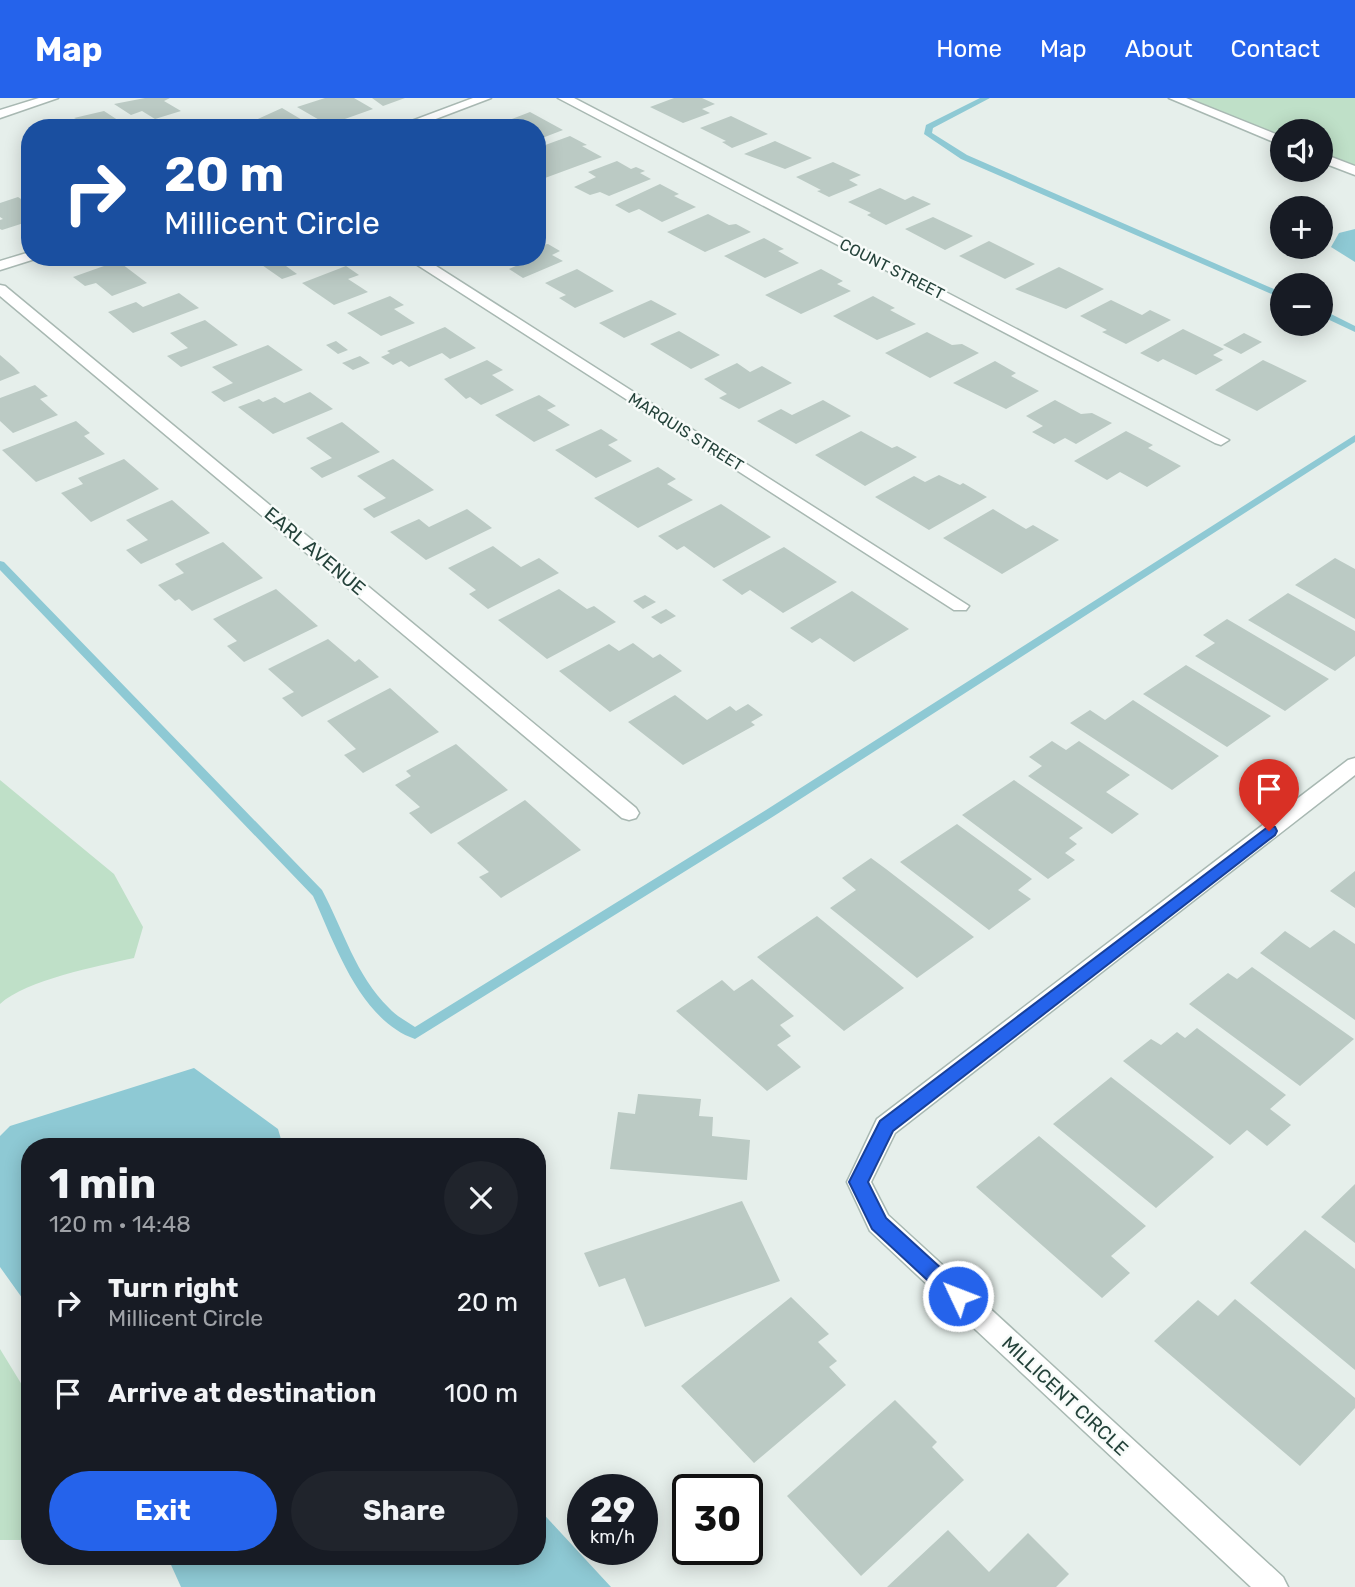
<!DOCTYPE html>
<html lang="en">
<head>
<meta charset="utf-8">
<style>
  body { margin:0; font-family:Rubik,sans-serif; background:#20242c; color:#f1f3f6; height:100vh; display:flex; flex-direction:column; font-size:26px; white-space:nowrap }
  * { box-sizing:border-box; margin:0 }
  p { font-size:23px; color:#9ea1a6 }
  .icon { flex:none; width:38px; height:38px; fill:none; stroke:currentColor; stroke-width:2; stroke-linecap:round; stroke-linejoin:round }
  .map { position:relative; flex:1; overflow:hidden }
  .sheet { position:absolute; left:21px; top:1040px; width:525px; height:427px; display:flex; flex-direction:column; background:#171b24; border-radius:28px; box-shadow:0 4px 18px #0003 }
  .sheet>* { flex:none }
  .hud { position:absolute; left:21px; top:21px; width:525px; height:147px; border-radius:28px; box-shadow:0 4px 18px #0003; background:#1a4fa0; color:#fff; overflow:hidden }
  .controls { position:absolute; left:1270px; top:21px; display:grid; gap:14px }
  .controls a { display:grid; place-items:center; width:63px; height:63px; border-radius:50%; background:#171b24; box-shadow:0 4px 18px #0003; font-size:35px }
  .speed { position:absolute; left:567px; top:1376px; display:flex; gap:14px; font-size:35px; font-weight:700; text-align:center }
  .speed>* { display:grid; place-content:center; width:91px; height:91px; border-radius:50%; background:#171b24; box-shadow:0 4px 18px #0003; line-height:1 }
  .speed small { font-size:18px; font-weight:400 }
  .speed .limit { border:4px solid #111; border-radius:10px; background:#fff; color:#111 }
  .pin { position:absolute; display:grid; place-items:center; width:60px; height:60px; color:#fff; margin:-72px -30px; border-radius:50% 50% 50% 0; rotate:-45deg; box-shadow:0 0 7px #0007 }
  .pin .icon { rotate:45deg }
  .me { position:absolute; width:77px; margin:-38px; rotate:313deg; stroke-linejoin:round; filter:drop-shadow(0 0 5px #0008) }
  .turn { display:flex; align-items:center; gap:24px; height:147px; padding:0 28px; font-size:32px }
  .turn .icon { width:91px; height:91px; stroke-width:2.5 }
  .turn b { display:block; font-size:49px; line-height:60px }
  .round { display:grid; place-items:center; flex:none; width:74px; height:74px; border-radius:37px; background:#20242c }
  .summary { display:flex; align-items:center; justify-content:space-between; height:119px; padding:0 28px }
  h1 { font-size:42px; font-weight:700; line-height:52px }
  .primary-button { display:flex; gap:14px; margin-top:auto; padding:14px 28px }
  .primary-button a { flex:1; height:80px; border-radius:42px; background:#2563eb; color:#fff; font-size:28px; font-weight:700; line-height:80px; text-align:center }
  .primary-button a+a { background:#20242c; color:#f1f3f6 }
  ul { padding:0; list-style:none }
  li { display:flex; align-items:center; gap:21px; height:91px; padding:0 28px }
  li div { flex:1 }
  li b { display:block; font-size:26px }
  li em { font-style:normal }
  header { display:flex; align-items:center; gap:42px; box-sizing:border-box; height:98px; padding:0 35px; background:#2563eb; color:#fff }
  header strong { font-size:33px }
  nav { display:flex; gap:38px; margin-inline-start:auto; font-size:24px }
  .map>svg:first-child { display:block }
  .green { fill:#bfe0c8 }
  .water { fill:#8ec9d4 }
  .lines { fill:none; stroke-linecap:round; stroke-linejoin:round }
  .stream { fill:#8ec9d4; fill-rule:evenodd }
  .building { fill:#bbcac4 }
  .minor-casing { stroke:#a8b8b2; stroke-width:3 }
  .tertiary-casing { stroke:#a8b8b2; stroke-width:3 }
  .minor { fill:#fff; fill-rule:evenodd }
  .tertiary { fill:#fff; fill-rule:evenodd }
  .route { fill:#2563eb; stroke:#184099; stroke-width:2 }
  .labels { text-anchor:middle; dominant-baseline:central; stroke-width:5; stroke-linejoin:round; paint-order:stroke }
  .far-street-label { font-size:16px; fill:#24423a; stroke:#f7fbf9 }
  .street-label { font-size:19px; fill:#24423a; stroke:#f7fbf9 }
</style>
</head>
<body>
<header>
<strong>Map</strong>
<nav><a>Home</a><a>Map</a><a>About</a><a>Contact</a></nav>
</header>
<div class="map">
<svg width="1355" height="1489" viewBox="0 0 1355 1489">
  <rect width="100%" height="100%" fill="#e6efeb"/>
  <path class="green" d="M1175,0H1355V73L1321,59V33H1283V44Z
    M0,682L114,776L143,829L134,860C98,868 26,882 0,906Z
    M0,1251L30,1300V1442H0Z"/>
  <path class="water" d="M1355,131V164L1331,149L1339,135Z
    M194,970L278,1031L283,1048H30V1211L0,1169V1038L10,1028Z
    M537,1409L611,1489H181L167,1458H537Z"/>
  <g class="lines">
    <path class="stream" d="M980,0H990L933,30L932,35L967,57L1283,195V201L961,61L924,36L926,27Z
      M1321,211L1355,228V234L1321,218Z
      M1355,337V344L774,718L415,941C360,922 335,846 313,798L0,472V463L4,464L322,792C343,831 356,878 389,910C396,918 406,923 415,929L766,712Z"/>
  </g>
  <path class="building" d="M145,0H170L164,3L181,13L155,21L142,13L131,17L114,6Z
    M325,0H354L373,11L328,27L297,9Z
    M372,0H405L383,8Z
    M674,0H702L715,6L702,11L710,15L683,25L650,9Z
    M282,10L309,26L318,30H261L251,24Z
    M104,13L127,28L52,30L76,21L74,20Z
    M530,14L563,32L537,42V30H488Z
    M731,18L768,36L732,50L722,44L726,43L700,30Z
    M570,38L587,47L582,48L602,59L545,80L537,76V50Z
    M775,43L812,60L785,71L744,56Z
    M617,63L631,71L636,69L645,73L640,75L651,81L609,98L600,94L590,97L574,89L596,79L588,74Z
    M833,64L861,77L849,82L858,87L829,99L817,93L821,92L796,79Z
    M660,86L679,96L674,98L696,109L662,124L639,111L629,115L615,107Z
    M880,90L905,102L913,98L931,106L886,127L867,117L871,115L848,104Z
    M18,99L30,107V123L2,132L0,131V122L3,121L0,119V105Z
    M708,116L729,127L736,126L751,134L705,154L667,134Z
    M933,119L973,138L945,152L905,131Z
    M764,140L784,151L778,153L799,165L765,180L724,158Z
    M989,143L1035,166L1005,181L959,158Z
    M548,146L560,153L552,157L563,163L523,180L509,171L518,167L506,159H537V148Z
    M198,159H221L224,161L209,167Z
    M337,159L316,168L305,161L286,168L297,176L282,181L252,160Z
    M118,163L147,185L112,198L96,185L85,188L73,179Z
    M346,168L359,177L348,181L368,194L334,207L302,185Z
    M1059,169L1104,191L1066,211L1015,191Z
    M577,171L614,193L575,210L559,200L566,197L545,185Z
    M821,171L843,183L837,186L851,193L801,216L765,197Z
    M179,195L199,210L133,235L108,214L136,204L143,209Z
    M390,198L404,207L394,211L415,225L381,238L347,215Z
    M873,198L895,210L890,212L916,226L877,242L833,218Z
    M651,202L677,216L624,240L599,225Z
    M1111,202L1142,217L1150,212L1171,222L1126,246L1102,234L1107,232L1080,218Z
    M205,222L238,247L181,269L167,258L188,250L170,235Z
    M445,229L476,250L450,261L442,255L409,269L401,263L393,267L381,259L390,255L387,253Z
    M1183,231L1224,251L1213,257L1223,262L1196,277L1163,261L1158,264L1140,255Z
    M679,233L720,257L691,271L650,246Z
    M927,234L952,247L962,246L979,255L930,280L885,255Z
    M1244,235L1262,244L1241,256L1223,247Z
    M336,243L348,252L338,256L326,247Z
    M268,247L303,272L224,304L211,294L233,285L212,269Z
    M0,257L14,269L20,275L0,283Z
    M360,258L370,265L353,272L342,265Z
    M487,262L503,272L492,277L514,292L481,307L470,299L466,301L444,281Z
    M1263,262L1307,283L1257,313L1215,292Z
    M995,263L1016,275L1011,278L1039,293L1006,311L953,285Z
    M737,265L750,274L762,268L792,285L739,311L719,300L727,296L704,281Z
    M35,287L48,298L40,301L58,317L13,335L0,323V300Z
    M310,294L333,311L273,336L238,309L259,301L263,304L275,299L284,305Z
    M539,297L556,308L547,312L570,327L534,344L495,317Z
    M823,302L851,318L796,346L757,323L781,311L792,317Z
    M1055,302L1081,316L1092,315L1112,325L1076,346L1065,340L1054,346L1032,334L1043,328L1026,318Z
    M76,323L90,335L84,338L105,356L36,384L2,352Z
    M342,324L380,354L322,380L310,370L332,360L306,340Z
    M601,331L618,342L608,347L632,363L596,380L555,352Z
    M861,333L892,350L897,348L917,359L865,388L815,357Z
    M1126,333L1153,347L1148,350L1181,368L1147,389L1120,374L1107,382L1074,363Z
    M124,361L159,391L91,424L61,395L83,386L78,380Z
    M393,361L434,392L374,420L363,411L386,400L357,378Z
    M658,369L676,381L667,386L693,402L638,430L594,400Z
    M939,377L960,387L963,385L987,399L929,432L875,399L914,378L925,384Z
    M172,402L210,435L141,466L126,452L148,442L126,422Z
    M721,406L771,439L714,470L684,448L677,452L658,438Z
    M467,411L492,430L426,462L390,434L419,421L429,429Z
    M993,411L1026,431L1033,427L1059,442L1002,476L943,440Z
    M223,444L263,480L192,513L179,501L175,503L158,487L184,475L175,466Z
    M493,448L521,469L539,460L559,475L488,511L469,496L476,492L448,470Z
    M784,449L837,484L783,515L750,492L742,497L722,482Z
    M1335,460L1355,471V521L1295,487Z
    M276,491L318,528L244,564L227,548L237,543L213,521Z
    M559,491L587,511L594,508L616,524L547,561L498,522Z
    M852,493L909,531L854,564L820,540L812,545L790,530Z
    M1288,495L1355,533V558L1335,573L1248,522Z
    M645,497L656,504L643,511L633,503Z
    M666,511L676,518L661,526L651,519Z
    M1227,521L1239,528L1329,581L1285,613L1195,558L1215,545L1203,537Z
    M328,541L355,564L359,561L379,579L302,619L282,600L294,594L268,571Z
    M633,545L653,560L660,556L682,573L610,614L559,573L609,546L619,553Z
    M1186,567L1271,618L1227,649L1143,596Z
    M390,590L439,634L363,675L344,657L356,651L327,623Z
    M675,597L707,622L730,608L736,613L748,606L763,617L751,624L755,627L683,667L628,624Z
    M1133,602L1219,658L1172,692L1070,625L1090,612L1105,622Z
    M1052,643L1066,652L1079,643L1130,677L1106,694L1139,716L1112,736L1028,678L1042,668L1029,659Z
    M456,646L508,692L431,736L409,715L420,709L395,687L411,678L406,673Z
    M1014,682L1083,730L1069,740L1077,746L1065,755L1075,762L1048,781L962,717Z
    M525,702L581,752L501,800L479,779L489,774L457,745Z
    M957,726L1032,781L1018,792L1031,801L989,832L900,764Z
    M871,760L886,771L974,839L917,880L830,810L856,792L842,780Z
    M1355,773V810L1330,793Z
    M817,818L904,890L844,933L757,859Z
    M1334,832L1355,846V922L1260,855L1285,833L1310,850Z
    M1252,869L1354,941L1300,988L1189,906L1228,875L1237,881Z
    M752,881L794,918L780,927L791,938L777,947L801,969L767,993L676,913L722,882L734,893Z
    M1197,930L1286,997L1270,1011L1291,1027L1267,1048L1247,1032L1230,1047L1123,963L1151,941L1161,947L1177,934L1185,940Z
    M1111,979L1214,1059L1156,1110L1053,1026Z
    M638,996L701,1001L699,1018L713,1019L712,1038L750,1042L747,1082L610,1071L618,1014L635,1016Z
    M1039,1038L1146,1128L1111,1158L1130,1175L1102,1200L976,1089Z
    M1355,1086V1145L1321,1119Z
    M742,1103L780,1183L645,1229L625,1180L599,1189L584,1155Z
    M1305,1132L1355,1171V1272L1250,1185Z
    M791,1199L829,1236L818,1244L837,1263L829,1269L846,1287L754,1365L681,1288Z
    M1235,1201L1355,1300V1310L1300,1368L1154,1243L1198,1202L1218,1218Z
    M895,1302L937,1344L932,1349L964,1382L861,1478L787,1398Z
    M948,1432L989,1474L1028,1435L1069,1476L1056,1489H887Z"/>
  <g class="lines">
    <g class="minor-casing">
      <path id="minor" d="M39,0H58L0,20V12Z
        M473,0H491L412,30H393Z
        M558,0H574L1229,342L1221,347L1215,345Z
        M30,154V159H36L35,161L0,172V163Z
        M405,159H422L969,508L966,512H954Z
        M0,187L5,188L636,710L639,715L636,720L629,722L622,720L0,198Z
        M1355,660V677L895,1035L871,1084L888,1117L1283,1479L1288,1489H1251L870,1133L847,1084L877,1021L1348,662Z"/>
    </g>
    <g class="tertiary-casing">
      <path id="tertiary" d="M1169,0H1186L1283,39V48Z
        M1321,55L1355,68V77L1321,64Z"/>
    </g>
    <use href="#minor" class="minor"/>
    <use href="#tertiary" class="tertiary"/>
  </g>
  <path class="route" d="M1269,728L1275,729L1277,733L1275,737L893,1033L868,1084L886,1120L965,1192L968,1198L965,1204L958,1207L951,1204L872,1131L849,1084L880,1023Z"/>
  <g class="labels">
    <g class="far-street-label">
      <text transform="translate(892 171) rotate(27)">COUNT STREET</text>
      <text transform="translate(686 334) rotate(32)">MARQUIS STREET</text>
    </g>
    <g class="street-label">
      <text transform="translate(315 453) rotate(40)">EARL AVENUE</text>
      <text transform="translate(1065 1298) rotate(43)">MILLICENT CIRCLE</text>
    </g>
  </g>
</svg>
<div class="controls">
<a><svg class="icon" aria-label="sound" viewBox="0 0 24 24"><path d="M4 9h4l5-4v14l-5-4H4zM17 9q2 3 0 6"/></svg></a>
<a>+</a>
<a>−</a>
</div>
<div class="speed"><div>29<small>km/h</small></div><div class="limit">30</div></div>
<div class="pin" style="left:1269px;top:733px;background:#d93025"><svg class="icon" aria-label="arrive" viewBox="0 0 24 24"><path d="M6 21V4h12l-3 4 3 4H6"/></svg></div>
<svg class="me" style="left:958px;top:1198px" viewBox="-20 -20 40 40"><circle r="17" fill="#2563eb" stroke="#fff" stroke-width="3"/><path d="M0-11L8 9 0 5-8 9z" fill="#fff"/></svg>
<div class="hud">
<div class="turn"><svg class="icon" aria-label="right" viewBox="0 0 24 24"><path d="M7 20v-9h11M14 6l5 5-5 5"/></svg><div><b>20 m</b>Millicent Circle</div></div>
</div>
<section class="sheet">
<div class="summary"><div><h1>1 min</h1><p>120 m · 14:48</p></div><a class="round"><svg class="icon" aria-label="close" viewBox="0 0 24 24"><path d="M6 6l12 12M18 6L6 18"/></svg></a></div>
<ul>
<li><svg class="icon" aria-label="right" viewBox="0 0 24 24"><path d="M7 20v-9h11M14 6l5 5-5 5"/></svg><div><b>Turn right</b><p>Millicent Circle</p></div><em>20 m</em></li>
<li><svg class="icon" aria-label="arrive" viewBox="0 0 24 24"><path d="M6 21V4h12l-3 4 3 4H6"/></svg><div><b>Arrive at destination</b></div><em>100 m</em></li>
</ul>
<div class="primary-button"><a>Exit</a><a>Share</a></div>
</section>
</div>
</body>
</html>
